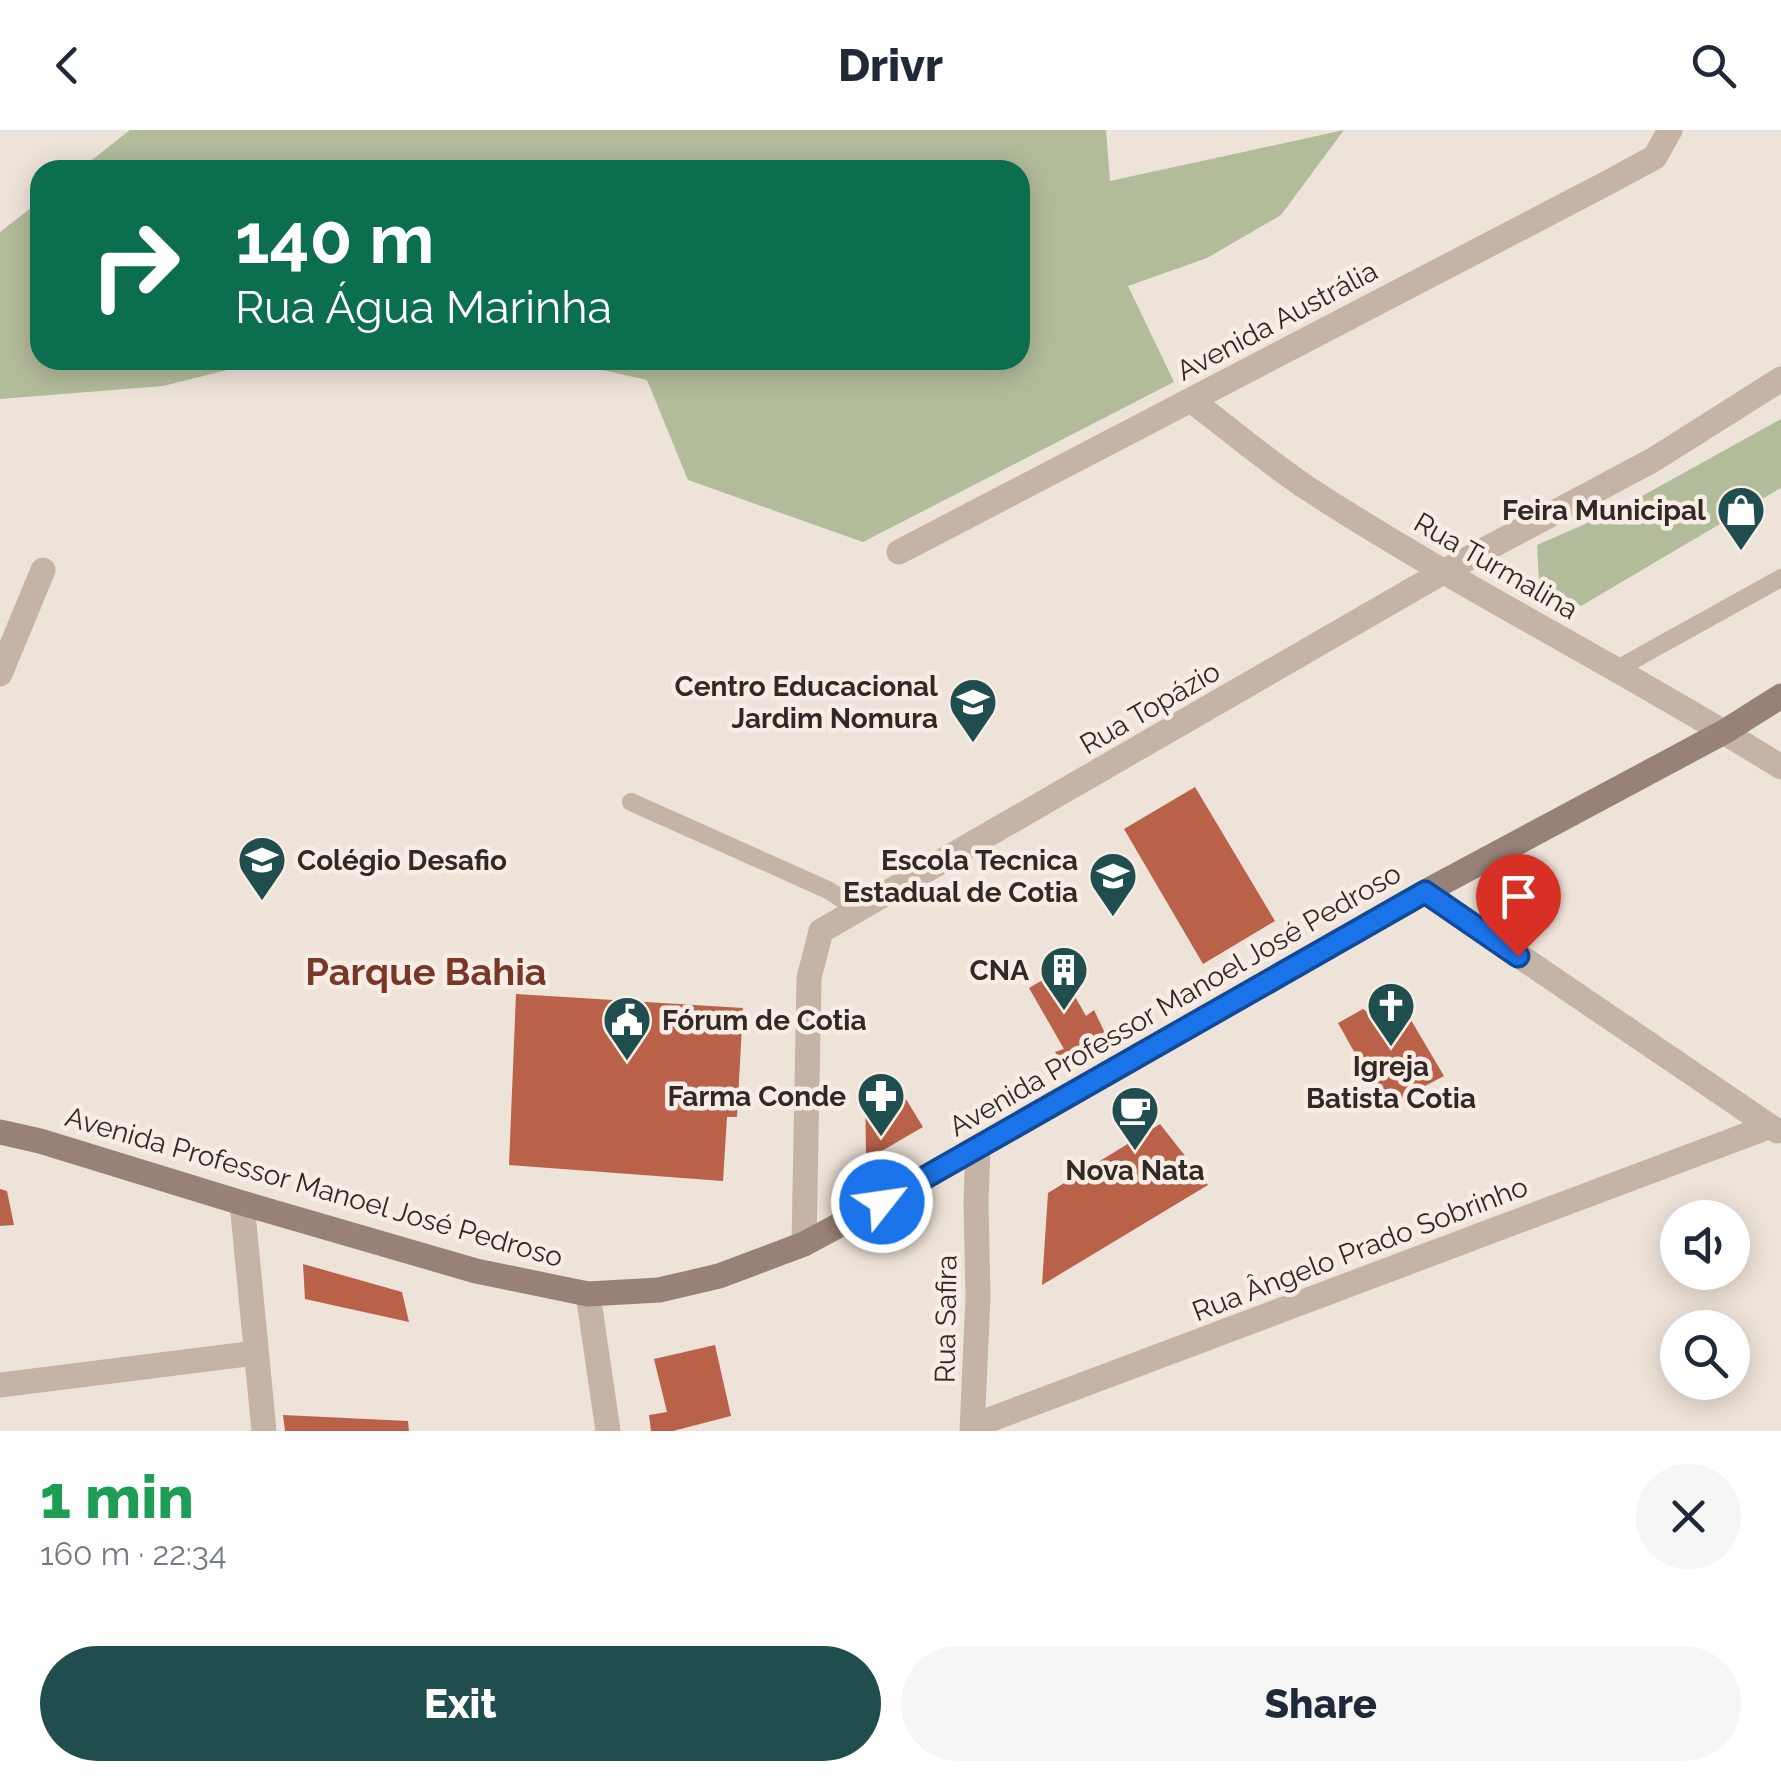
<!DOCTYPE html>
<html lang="en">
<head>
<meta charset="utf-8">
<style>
  body { margin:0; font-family:Raleway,sans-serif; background:#f6f6f7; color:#1f2937; height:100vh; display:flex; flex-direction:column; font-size:38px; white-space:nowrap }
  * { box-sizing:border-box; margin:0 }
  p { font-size:32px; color:#747a83 }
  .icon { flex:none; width:55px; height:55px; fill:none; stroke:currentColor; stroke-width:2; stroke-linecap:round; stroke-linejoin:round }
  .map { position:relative; height:1301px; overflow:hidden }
  .drawer { display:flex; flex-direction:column; background:#fff; flex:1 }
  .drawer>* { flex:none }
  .top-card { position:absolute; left:30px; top:30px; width:1000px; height:210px; border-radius:30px; box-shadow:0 5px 25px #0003; background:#0b6e4f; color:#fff; overflow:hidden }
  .fabs { position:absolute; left:1660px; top:1070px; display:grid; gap:20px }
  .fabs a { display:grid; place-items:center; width:90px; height:90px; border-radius:50%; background:#fff; box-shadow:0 5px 25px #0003; font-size:50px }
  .pin { position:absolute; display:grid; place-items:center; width:85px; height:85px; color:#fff; margin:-102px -42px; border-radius:50% 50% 50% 0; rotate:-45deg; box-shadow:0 0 10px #0007 }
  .pin .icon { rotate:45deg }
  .me { position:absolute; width:110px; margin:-55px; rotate:60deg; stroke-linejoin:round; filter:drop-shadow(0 0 8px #0008) }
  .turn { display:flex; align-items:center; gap:35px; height:210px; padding:0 40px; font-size:45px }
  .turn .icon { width:130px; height:130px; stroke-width:2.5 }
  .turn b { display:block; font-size:70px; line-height:85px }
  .round { display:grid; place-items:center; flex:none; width:105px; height:105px; border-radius:52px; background:#f6f6f7 }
  .head { display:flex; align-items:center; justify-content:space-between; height:170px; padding:0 40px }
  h1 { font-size:60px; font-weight:800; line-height:75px; color:#1e9e55 }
  .action { display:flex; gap:20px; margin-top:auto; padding:20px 40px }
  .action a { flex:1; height:115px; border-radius:60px; background:#204e4f; color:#fff; font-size:40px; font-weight:800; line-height:115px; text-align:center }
  .action a+a { background:#f6f6f7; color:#1f2937 }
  header { display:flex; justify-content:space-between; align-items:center; height:130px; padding:0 40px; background:#fff; font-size:45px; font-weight:800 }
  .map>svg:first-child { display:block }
  .green { fill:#b2bb9a }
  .building { fill:#ba614a }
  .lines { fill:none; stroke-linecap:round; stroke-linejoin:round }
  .service { stroke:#c5b3a6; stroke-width:18 }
  .minor { stroke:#c5b3a6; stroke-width:25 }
  .secondary { stroke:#988278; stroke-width:25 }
  .route-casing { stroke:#114b97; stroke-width:25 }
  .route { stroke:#1a73e8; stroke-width:18 }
  .labels { text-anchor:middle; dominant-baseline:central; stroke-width:9; stroke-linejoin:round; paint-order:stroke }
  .street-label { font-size:28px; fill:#322926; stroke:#f7ede4 }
  .poi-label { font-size:28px; font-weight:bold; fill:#322926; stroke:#f7ede4; text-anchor:end }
  .district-label { font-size:38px; font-weight:bold; fill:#793727; stroke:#f7ede4 }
</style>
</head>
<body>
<header><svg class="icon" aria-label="back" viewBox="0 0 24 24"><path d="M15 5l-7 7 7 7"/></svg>Drivr<svg class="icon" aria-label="search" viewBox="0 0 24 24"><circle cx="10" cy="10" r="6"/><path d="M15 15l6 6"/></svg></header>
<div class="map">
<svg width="1781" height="1301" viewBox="0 0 1781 1301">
  <rect width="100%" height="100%" fill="#eee3d9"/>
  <path class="green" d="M130,0H1106L1110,51L1344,0L1281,85L1207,128L1128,156L1174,252L863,412L688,350L647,250L558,230H1020V40H79Z
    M40,71V230H267L163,256L0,269V102Z
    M1781,289V358L1581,476L1539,450L1537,415L1615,381Z"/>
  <path class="building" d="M1195,657L1275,791L1203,834L1124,699Z
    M1060,840L1086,886L1094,880L1105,903L1059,928L1055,922L1064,919L1029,858Z
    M516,864L743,878L737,987H727L723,1051L509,1035Z
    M1398,868L1444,946L1385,977L1338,893L1363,879L1370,884Z
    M890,943L923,997L873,1026L866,1023L865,955Z
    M1160,994L1208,1055L1042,1155L1048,1063Z
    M0,1059L7,1061L14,1095L0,1096Z
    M303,1134L402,1162L409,1192L305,1169Z
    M715,1215L731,1286L673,1301H651L649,1285L667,1282L654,1229Z
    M283,1285L408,1291L409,1301H285Z"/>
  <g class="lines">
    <path class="service" d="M1617,539L1781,448
      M631,672L828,760L857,779"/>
    <path class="minor" d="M1191,270C1229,299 1267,331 1307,358C1461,458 1626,540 1781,637
      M899,422L1609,52L1655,27L1670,0
      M0,544L43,440
      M1425,762L1777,1001
      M242,1073L264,1301
      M804,1114L809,848L821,801L1443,442L1653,330L1781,249
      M588,1164L608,1301
      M0,1255L256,1223
      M973,1296L1768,997
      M972,1301L978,1167L976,1071L978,1018"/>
    <path class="secondary" d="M0,1002L40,1011L242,1073L476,1141L588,1164L659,1160L719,1146L804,1114L882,1072L1425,762L1724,602L1781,566"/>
  </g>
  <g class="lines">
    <g class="route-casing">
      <path id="route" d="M882,1072L1425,762L1518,826"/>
    </g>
    <use href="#route" class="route"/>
  </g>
  <defs>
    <g id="shop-pin" transform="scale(2.5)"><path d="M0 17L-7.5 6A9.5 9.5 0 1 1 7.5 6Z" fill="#204e4f" stroke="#f7ede4"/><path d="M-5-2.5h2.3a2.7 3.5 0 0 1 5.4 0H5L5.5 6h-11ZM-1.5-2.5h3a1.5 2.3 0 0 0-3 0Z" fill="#fff"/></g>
    <g id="school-pin" transform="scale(2.5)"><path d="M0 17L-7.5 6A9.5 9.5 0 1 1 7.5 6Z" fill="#204e4f" stroke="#f7ede4"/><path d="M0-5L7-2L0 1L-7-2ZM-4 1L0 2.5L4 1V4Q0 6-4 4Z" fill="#fff"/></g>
    <g id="university-pin" transform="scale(2.5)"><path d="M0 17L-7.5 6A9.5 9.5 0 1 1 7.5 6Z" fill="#204e4f" stroke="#f7ede4"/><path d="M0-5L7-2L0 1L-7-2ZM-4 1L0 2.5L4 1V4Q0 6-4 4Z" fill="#fff"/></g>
    <g id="building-pin" transform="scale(2.5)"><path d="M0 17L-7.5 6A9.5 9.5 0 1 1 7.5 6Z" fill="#204e4f" stroke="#f7ede4"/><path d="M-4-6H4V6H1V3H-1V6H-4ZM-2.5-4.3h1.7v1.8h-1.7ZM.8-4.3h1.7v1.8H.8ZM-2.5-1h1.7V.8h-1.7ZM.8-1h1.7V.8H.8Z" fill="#fff"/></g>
    <g id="church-pin" transform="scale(2.5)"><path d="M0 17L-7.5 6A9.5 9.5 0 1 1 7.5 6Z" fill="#204e4f" stroke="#f7ede4"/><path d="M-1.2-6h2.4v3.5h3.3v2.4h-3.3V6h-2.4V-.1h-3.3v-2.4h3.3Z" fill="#fff"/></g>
    <g id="civic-pin" transform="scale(2.5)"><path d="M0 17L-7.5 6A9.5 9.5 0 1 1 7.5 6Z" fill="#204e4f" stroke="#f7ede4"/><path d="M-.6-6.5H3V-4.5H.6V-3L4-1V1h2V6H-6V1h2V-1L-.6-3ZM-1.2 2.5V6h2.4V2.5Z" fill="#fff"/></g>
    <g id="pharmacy-pin" transform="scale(2.5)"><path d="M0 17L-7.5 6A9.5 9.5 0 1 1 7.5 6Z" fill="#204e4f" stroke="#f7ede4"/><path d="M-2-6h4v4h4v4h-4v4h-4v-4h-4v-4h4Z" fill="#fff"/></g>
    <g id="cafe-pin" transform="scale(2.5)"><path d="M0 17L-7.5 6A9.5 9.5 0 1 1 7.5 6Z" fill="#204e4f" stroke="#f7ede4"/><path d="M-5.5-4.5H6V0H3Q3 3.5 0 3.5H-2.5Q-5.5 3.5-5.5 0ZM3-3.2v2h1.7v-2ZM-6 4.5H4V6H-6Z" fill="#fff"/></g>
  </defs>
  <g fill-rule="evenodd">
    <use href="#shop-pin" x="1741" y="380"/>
    <use href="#school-pin" x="973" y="572"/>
    <use href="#school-pin" x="262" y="730"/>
    <use href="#university-pin" x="1113" y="746"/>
    <use href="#building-pin" x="1064" y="840"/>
    <use href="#church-pin" x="1391" y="876"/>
    <use href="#civic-pin" x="627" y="890"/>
    <use href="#pharmacy-pin" x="881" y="966"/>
    <use href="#cafe-pin" x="1135" y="980"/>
  </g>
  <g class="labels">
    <g class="street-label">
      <text transform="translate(1277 191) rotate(-28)">Avenida Austrália</text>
      <text transform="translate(1496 436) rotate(30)">Rua Turmalina</text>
      <text transform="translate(1150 578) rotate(-30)">Rua Topázio</text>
      <text transform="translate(1175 870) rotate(-30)">Avenida Professor Manoel José Pedroso</text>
      <text transform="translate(314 1057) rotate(16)">Avenida Professor Manoel José Pedroso</text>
      <text transform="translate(1360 1119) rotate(-21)">Rua Ângelo Prado Sobrinho</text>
      <text transform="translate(946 1189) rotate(-89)">Rua Safira</text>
    </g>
    <g class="poi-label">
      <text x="1706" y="380">Feira Municipal</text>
      <text x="938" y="556">Centro Educacional<tspan x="938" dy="32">Jardim Nomura</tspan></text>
      <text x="297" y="730" text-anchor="start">Colégio Desafio</text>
      <text x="1078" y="730">Escola Tecnica<tspan x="1078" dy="32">Estadual de Cotia</tspan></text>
      <text x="1029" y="840">CNA</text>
      <text x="662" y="890" text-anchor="start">Fórum de Cotia</text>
      <text x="1391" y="936" text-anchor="middle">Igreja<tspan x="1391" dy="32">Batista Cotia</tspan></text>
      <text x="846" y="966">Farma Conde</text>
      <text x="1135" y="1040" text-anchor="middle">Nova Nata</text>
    </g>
    <g class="district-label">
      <text x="426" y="841">Parque Bahia</text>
    </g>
  </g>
</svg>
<div class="fabs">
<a><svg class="icon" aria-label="sound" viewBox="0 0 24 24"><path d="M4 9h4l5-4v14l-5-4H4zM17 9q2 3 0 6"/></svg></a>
<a><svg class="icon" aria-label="search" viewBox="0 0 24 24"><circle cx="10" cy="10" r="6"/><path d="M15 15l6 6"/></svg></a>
</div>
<div class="pin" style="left:1518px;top:826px;background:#d93025"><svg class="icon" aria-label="arrive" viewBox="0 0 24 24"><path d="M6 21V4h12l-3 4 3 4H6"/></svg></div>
<svg class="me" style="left:882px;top:1072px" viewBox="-20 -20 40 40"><circle r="17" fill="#1a73e8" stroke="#fff" stroke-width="3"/><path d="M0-11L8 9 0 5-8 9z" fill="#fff"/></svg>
<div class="top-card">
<div class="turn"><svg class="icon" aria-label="right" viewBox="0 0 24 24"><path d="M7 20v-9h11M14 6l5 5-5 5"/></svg><div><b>140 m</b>Rua Água Marinha</div></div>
</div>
</div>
<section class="drawer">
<div class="head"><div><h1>1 min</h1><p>160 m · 22:34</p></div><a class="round"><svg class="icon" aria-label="close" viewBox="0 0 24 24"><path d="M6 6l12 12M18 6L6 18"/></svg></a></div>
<div class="action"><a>Exit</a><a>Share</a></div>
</section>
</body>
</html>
